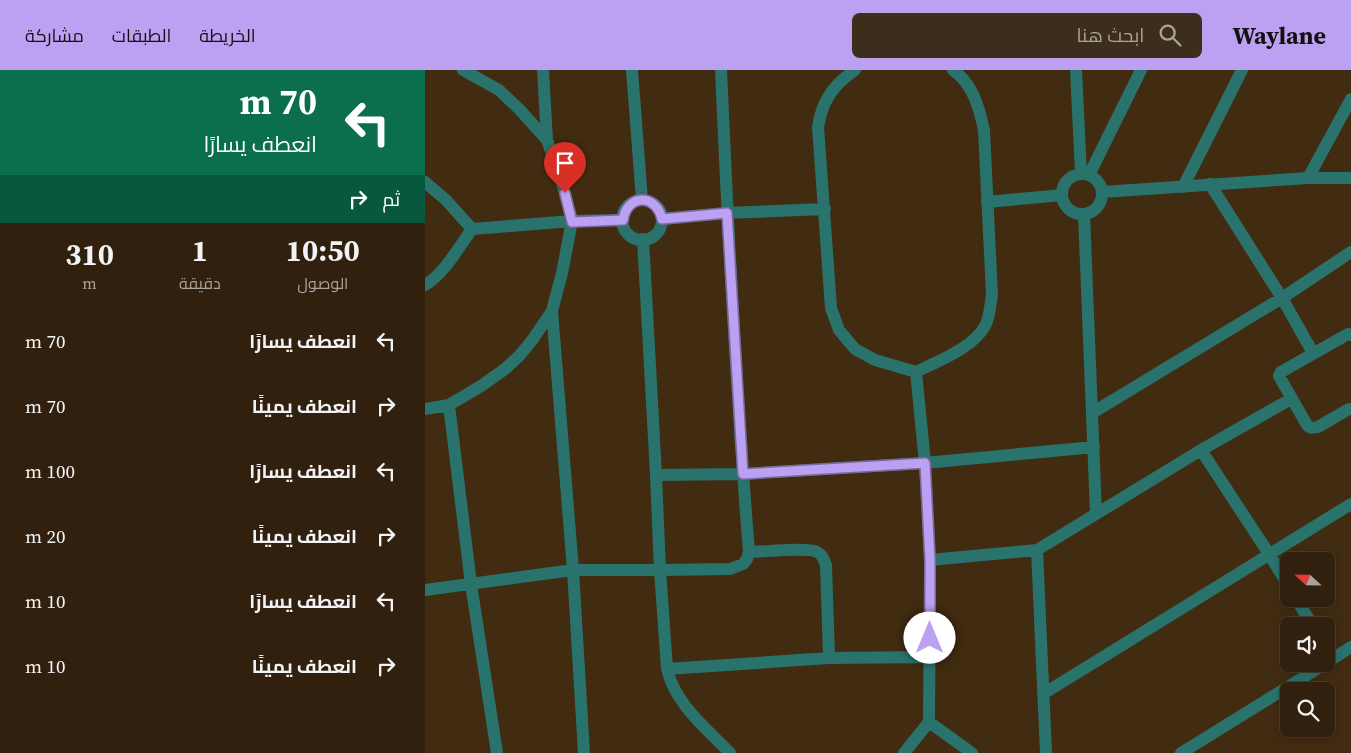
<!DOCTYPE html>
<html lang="ar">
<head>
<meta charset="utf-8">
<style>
  body { margin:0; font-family:"Source Serif 4",Cairo,serif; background:#3d2d1b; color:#f1f3f6; direction:rtl; height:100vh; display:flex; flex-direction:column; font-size:19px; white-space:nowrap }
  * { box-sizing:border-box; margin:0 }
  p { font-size:16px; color:#a8a39d }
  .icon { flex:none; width:28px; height:28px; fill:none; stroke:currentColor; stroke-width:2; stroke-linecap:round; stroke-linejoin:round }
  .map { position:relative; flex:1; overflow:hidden; direction:ltr }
  .sheet { display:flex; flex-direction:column; background:#31200d; width:425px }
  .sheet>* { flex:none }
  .hud { background:#0b6e4f; color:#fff; overflow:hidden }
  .needle { width:32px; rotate:292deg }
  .fabs { position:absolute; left:855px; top:482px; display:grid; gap:10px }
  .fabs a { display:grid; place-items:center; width:55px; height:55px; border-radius:8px; background:#31200d; box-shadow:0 2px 8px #0003,0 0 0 1px #4c3e2e; font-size:25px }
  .pin { position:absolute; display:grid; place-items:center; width:42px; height:42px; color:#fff; margin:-51px -21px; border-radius:50% 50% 50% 0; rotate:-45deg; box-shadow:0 0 5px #0007 }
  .pin .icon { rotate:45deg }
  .me { position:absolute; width:55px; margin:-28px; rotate:0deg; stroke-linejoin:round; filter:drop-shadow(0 0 4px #0008) }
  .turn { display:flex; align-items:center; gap:18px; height:105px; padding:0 25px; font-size:22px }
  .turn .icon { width:65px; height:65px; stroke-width:2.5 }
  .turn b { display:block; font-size:35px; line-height:42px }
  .then { display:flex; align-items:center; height:48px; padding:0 25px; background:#0003; gap:10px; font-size:19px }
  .eta { display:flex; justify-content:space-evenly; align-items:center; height:85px; text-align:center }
  .eta b { font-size:30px; font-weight:700; line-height:35px }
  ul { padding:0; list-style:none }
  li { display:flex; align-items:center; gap:15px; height:65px; padding:0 25px }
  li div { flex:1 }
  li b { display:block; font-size:19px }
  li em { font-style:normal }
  header { display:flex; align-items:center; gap:30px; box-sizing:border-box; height:70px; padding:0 25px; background:#bca0f2; color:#111 }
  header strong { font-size:24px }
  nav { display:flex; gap:28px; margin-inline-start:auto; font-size:18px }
  .search { width:350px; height:45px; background:#3d2d1b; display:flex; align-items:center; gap:12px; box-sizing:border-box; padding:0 18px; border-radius:8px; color:#a8a39d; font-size:19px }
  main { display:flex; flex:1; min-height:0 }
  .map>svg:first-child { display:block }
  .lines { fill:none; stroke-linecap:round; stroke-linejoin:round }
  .minor { stroke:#2a736d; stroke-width:12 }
  .route-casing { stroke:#7a689d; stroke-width:12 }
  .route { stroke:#bca0f2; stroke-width:9 }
</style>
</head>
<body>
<header>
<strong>Waylane</strong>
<div class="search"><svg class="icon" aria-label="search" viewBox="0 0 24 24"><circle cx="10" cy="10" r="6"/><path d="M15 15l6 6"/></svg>ابحث هنا</div>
<nav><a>الخريطة</a><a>الطبقات</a><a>مشاركة</a></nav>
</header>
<main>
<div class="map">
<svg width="926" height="683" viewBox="0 0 926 683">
  <rect width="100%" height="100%" fill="#412b11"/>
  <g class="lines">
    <path class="minor" d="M118,0L122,70
      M207,0L217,130
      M430,0C408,15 397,31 393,57L406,238L414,260L430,279L450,290L491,302C513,291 548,278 560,256C565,247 565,235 567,225L559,60C554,37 548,14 528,0
      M651,0L656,104
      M637 124a20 20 0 1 1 40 0a20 20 0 1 1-40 0Z
      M664,105L716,0
      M883,108L926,29
      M0,112L21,130L47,159C34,177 19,204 0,215
      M785,114L857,228L888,283
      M758,117L817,0
      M677,122L883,108H926
      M197 150a20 20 0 1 1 40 0a20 20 0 1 1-40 0Z
      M562,132L637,125
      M659,144L671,444
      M237,149L302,143L400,139
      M47,159L147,151L198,150
      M218,169L231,405L235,500L242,599C250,634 281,658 305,683
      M127,241L148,500L159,683
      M24,335L46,514L72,683
      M0,339L24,335L56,316L80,299L95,285L108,269L127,241L137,203L147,151L136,109L122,70L95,40L74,20L38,0
      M924,339L893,357C888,358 885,359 882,355L854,306L856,302L923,264L926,265
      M667,343L857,228L926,182
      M776,380L844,484L864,517
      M231,405L318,404L500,393L669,377
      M612,480L621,683
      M324,482C338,482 382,477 392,482C398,485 399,490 401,495L404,588
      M505,490L612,480L776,380L866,329
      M0,520L148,500H235L305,499L318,494L322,489L324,482C311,322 303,161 296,0
      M871,529L888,556
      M901,593L926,577
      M242,599L404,588L505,587
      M618,624L926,434
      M504,652L547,683
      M479,683L504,652L505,490L500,393L491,302
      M756,683L900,594"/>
  </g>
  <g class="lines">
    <g class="route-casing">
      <path id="route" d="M140,123L147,152L198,150C202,124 231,123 237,149L302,143L318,404L500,393L505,490V568"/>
    </g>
    <use href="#route" class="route"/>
  </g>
</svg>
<div class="fabs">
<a><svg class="needle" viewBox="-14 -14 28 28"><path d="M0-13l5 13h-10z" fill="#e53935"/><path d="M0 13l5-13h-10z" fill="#a8a39d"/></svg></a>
<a><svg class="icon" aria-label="sound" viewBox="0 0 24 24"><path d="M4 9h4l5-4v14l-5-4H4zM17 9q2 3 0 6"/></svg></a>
<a><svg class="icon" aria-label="search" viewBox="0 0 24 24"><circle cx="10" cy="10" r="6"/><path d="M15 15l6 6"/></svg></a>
</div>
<div class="pin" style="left:140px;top:123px;background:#d93025"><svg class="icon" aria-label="arrive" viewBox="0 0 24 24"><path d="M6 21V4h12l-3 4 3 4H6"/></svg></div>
<svg class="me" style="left:505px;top:568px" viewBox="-20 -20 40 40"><circle r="19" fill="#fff"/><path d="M0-13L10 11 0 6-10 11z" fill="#bca0f2"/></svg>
</div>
<section class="sheet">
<div class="hud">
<div class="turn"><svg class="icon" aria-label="left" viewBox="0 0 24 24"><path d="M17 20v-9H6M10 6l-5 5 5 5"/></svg><div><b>70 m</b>انعطف يسارًا</div></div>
<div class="then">ثم<svg class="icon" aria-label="right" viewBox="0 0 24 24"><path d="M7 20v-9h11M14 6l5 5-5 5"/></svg></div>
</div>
<div class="eta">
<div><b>10:50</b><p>الوصول</p></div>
<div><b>1</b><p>دقيقة</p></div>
<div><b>310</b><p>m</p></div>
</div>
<ul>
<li><svg class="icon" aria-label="left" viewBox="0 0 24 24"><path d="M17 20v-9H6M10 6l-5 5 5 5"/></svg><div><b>انعطف يسارًا</b></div><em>70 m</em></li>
<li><svg class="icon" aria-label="right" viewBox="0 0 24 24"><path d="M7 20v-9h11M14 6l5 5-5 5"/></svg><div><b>انعطف يمينًا</b></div><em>70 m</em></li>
<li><svg class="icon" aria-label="left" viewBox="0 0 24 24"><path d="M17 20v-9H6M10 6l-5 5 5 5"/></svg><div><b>انعطف يسارًا</b></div><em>100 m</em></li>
<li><svg class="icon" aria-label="right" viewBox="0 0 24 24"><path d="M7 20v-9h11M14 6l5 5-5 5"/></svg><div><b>انعطف يمينًا</b></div><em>20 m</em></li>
<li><svg class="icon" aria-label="left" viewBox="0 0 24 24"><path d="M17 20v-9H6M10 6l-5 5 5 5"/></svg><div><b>انعطف يسارًا</b></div><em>10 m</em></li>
<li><svg class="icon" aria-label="right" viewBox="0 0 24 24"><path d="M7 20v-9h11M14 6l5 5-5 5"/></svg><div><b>انعطف يمينًا</b></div><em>10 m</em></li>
</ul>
</section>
</main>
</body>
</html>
